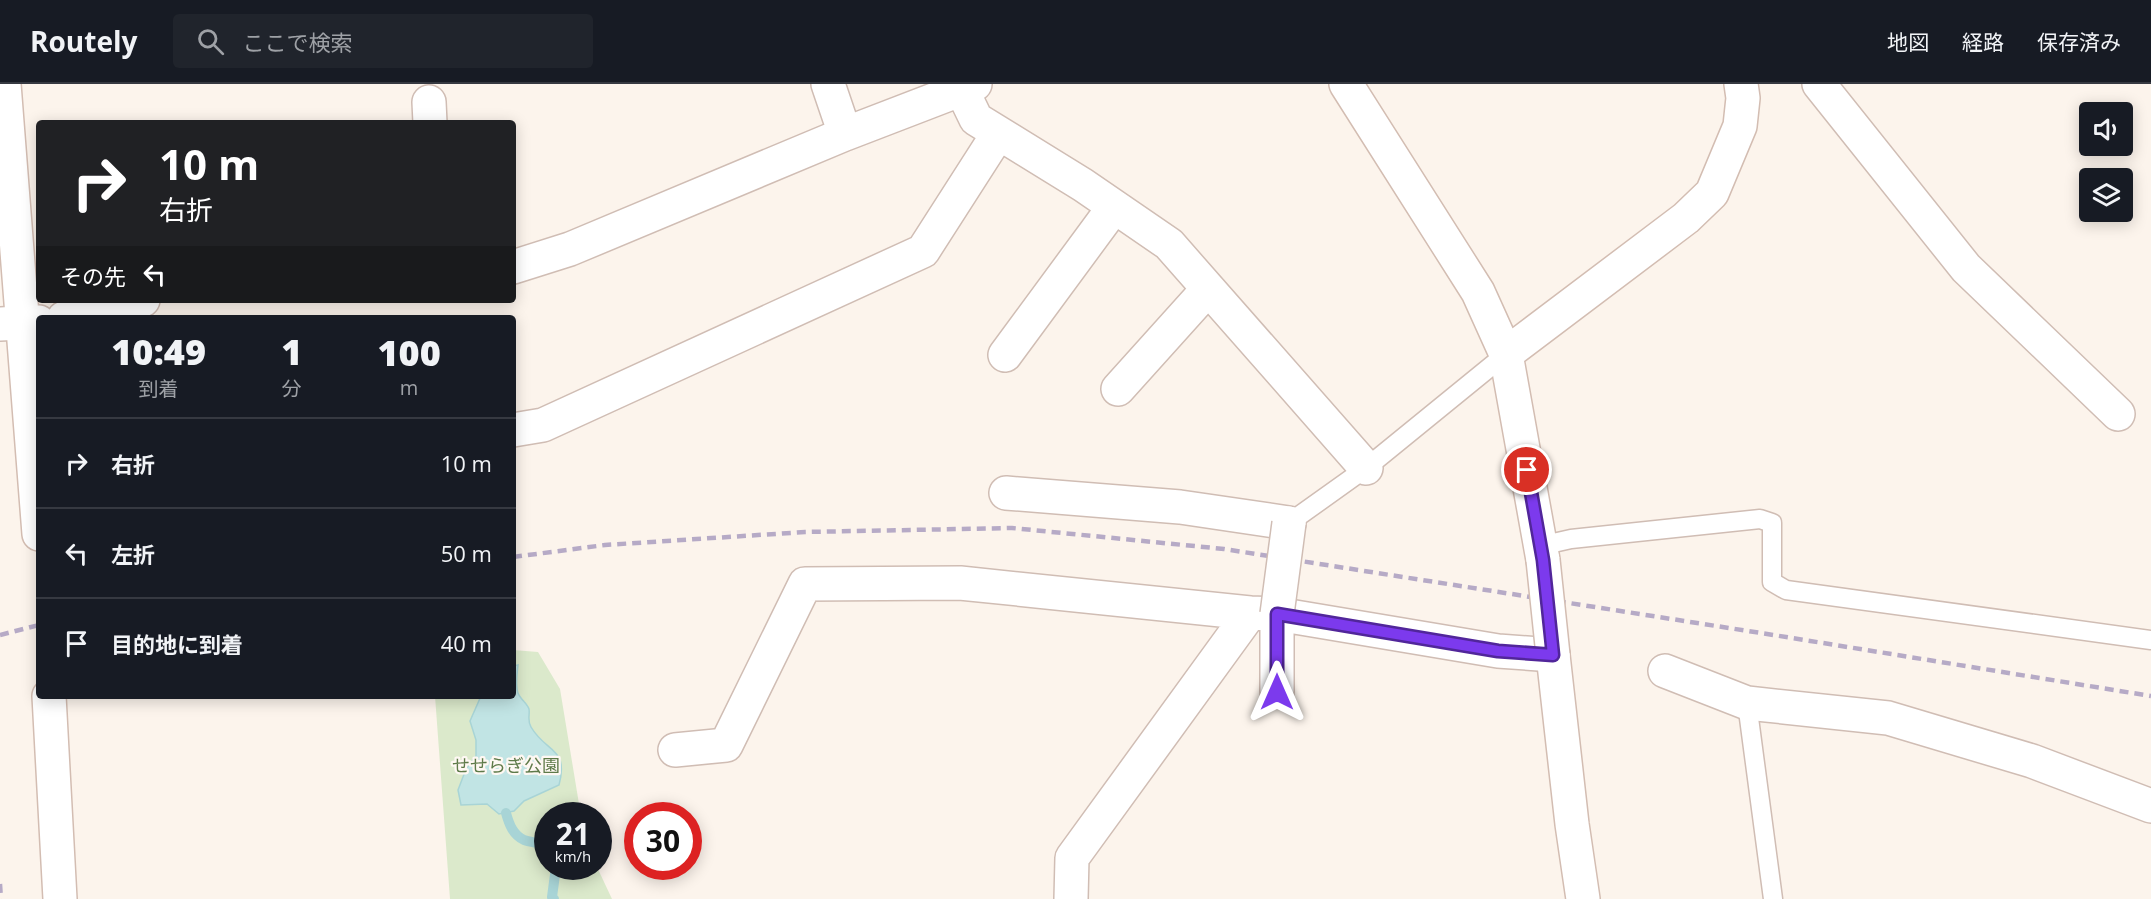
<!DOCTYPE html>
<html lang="ja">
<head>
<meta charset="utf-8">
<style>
  body { margin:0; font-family:"Open Sans","Noto Sans JP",sans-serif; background:#20242c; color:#f1f3f6; height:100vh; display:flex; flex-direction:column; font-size:22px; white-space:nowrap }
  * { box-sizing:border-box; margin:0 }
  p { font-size:20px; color:#9ea1a6 }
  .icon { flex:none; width:33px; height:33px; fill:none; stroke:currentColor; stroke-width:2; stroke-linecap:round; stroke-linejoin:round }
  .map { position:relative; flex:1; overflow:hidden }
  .details { position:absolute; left:36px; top:231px; width:480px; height:384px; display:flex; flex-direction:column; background:#171b24; border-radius:6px; box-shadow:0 3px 15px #0003 }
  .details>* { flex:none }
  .top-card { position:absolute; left:36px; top:36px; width:480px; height:183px; border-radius:6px; box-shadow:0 3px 15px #0003; background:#202124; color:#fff; overflow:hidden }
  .fabs { position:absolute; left:2079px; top:18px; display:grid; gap:12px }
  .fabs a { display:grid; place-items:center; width:54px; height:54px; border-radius:6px; background:#171b24; box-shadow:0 3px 15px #0003; font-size:30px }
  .speed { position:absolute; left:534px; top:718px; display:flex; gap:12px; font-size:30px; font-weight:700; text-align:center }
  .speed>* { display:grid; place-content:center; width:78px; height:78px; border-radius:50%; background:#171b24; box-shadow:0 3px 15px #0003; line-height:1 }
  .speed small { font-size:15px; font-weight:400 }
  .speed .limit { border:9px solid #d22; background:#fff; color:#111 }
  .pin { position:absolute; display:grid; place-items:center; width:51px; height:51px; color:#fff; margin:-26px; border:3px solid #fff; border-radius:50%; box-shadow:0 2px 6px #0007 }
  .me { position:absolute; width:66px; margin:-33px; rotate:0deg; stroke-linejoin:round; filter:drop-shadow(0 0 4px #0008) }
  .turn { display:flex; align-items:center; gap:21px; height:126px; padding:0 24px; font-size:27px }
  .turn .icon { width:78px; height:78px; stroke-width:2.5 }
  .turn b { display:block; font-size:42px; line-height:51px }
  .then { display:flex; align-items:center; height:57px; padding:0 24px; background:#0003; gap:12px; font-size:22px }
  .eta { display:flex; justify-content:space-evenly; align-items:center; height:102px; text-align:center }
  .eta b { font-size:36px; font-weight:800; line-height:42px }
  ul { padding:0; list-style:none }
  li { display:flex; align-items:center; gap:18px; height:90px; padding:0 24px; border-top:2px solid #363941 }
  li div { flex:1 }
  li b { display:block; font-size:22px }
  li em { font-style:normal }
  header { display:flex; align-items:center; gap:36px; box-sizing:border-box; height:84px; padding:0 30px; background:#171b24; border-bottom:2px solid #363941 }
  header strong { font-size:28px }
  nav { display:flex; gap:33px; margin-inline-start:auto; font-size:21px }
  .search { width:420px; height:54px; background:#20242c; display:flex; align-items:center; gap:15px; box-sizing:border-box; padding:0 21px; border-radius:6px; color:#9ea1a6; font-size:22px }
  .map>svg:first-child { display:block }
  .green { fill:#dbe9cb }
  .water { fill:#c1e4e4; stroke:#a8d4d6; stroke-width:1.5 }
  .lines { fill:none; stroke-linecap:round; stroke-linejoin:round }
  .stream { stroke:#a8d4d6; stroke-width:10 }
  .lane-casing { stroke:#d0bdb4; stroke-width:21 }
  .street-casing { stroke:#d0bdb4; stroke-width:36 }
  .secondary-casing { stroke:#d3bdb2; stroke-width:36 }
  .lane { stroke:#fff; stroke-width:18 }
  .street { stroke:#fff; stroke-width:33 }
  .secondary { stroke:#fff; stroke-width:33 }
  .rail { stroke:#b6aac6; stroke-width:4.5; stroke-dasharray:9 6; stroke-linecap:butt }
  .street-bridge-casing { stroke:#d0bdb4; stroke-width:36; stroke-linecap:butt }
  .secondary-bridge-casing { stroke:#d3bdb2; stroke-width:36; stroke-linecap:butt }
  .street-bridge { stroke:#fff; stroke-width:33 }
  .secondary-bridge { stroke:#fff; stroke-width:33 }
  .route-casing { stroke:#51269a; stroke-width:15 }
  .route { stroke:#7c3aed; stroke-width:10 }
  .labels { text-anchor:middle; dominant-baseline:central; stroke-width:4.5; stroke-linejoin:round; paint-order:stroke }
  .park-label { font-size:18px; fill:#5e7a49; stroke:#fef8f3 }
</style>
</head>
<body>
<header>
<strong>Routely</strong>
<div class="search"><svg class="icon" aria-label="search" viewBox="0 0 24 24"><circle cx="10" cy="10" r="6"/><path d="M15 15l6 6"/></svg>ここで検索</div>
<nav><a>地図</a><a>経路</a><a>保存済み</a></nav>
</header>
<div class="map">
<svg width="2151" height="815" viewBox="0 0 2151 815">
  <rect width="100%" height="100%" fill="#fcf4ec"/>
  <path class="green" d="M513,566L538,568L560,605L581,732H548V783H597L612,815H450L435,612H513Z"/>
  <path class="water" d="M518,581C517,590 515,601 518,609C520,615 527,619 529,625C530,631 527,637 531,643C546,669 569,663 559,701L524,717L514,727L499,730L487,720L461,721L458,706L466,685L476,672V656L470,637L481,612H513V582Z"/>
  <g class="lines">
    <path class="stream" d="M506,729C509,740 513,751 524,756C533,759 540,758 548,764
      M554,815L552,813L556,783"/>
    <g class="lane-casing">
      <path id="lane" d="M1289,439L1366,384L1506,270
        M1540,462L1571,455L1760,435L1772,439V498L1786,506L2151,556
        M1747,619L1773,815"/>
    </g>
    <g class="street-casing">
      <path id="street" d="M828,0L845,50
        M1819,0L1966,184L2118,330
        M961,4L976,35L1083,101L1169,160L1366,384
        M429,18L430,39
        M513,183L570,165L845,50L975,0
        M64,234L143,216
        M0,240L39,238
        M1005,271L1114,123
        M1118,305L1208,205
        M513,346L543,341L923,167L998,50
        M1006,409L1180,423L1289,439
        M1277,530V607
        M1665,587L1747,619L1888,634L2032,677L2151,722
        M675,666L726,661L805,500L960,499L1250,529
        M1071,815L1072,774L1250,529L1277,530L1498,567L1553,571"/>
    </g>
    <g class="secondary-casing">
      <path id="secondary" d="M4,0L39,450
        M1346,0L1478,208L1506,270
        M1543,476L1506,270L1686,134L1712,109L1740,42L1743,14L1741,0
        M1553,571L1572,740L1583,815
        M49,612L60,815"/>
    </g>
    <use href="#lane" class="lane"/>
    <use href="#street" class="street"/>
    <use href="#secondary" class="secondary"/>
    <path class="rail" d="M513,473L605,461L805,448L1012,444L1224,465L1761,549L2151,612
      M0,551L39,541
      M0,800L1,815"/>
    <g class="street-bridge-casing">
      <path id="street-bridge" d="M1277,530L1289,439"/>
    </g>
    <g class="secondary-bridge-casing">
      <path id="secondary-bridge" d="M1543,476L1553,571"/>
    </g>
    <use href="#street-bridge" class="street-bridge"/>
    <use href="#secondary-bridge" class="secondary-bridge"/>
  </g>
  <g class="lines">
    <g class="route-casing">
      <path id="route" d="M1277,608V530L1498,567L1553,571L1543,476L1527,386"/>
    </g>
    <use href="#route" class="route"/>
  </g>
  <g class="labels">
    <g class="park-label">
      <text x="506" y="681">せせらぎ公園</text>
    </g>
  </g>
</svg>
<div class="fabs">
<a><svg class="icon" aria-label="sound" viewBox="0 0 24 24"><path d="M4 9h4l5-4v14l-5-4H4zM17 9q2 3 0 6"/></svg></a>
<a><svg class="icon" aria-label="layers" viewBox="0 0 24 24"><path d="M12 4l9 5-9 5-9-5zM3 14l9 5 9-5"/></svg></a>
</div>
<div class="speed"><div>21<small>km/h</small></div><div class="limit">30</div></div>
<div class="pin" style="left:1527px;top:386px;background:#d93025"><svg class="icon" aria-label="arrive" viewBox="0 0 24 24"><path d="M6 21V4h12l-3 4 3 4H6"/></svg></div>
<svg class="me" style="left:1277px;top:608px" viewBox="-20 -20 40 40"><path d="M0-17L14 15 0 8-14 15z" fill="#7c3aed" stroke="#fff" stroke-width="4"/></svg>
<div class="top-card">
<div class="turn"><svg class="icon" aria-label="right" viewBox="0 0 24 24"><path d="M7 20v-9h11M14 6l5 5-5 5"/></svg><div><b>10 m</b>右折</div></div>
<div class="then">その先<svg class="icon" aria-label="left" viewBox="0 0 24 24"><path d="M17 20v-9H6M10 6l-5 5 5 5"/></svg></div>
</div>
<section class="details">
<div class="eta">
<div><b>10:49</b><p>到着</p></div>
<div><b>1</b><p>分</p></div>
<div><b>100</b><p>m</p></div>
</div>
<ul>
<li><svg class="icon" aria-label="right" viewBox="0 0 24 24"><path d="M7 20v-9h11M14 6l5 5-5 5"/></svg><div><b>右折</b></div><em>10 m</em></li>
<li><svg class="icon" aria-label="left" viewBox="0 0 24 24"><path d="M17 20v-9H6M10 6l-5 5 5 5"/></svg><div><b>左折</b></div><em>50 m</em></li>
<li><svg class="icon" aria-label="arrive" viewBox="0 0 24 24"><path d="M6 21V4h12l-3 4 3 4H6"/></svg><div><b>目的地に到着</b></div><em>40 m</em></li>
</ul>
</section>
</div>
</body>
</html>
